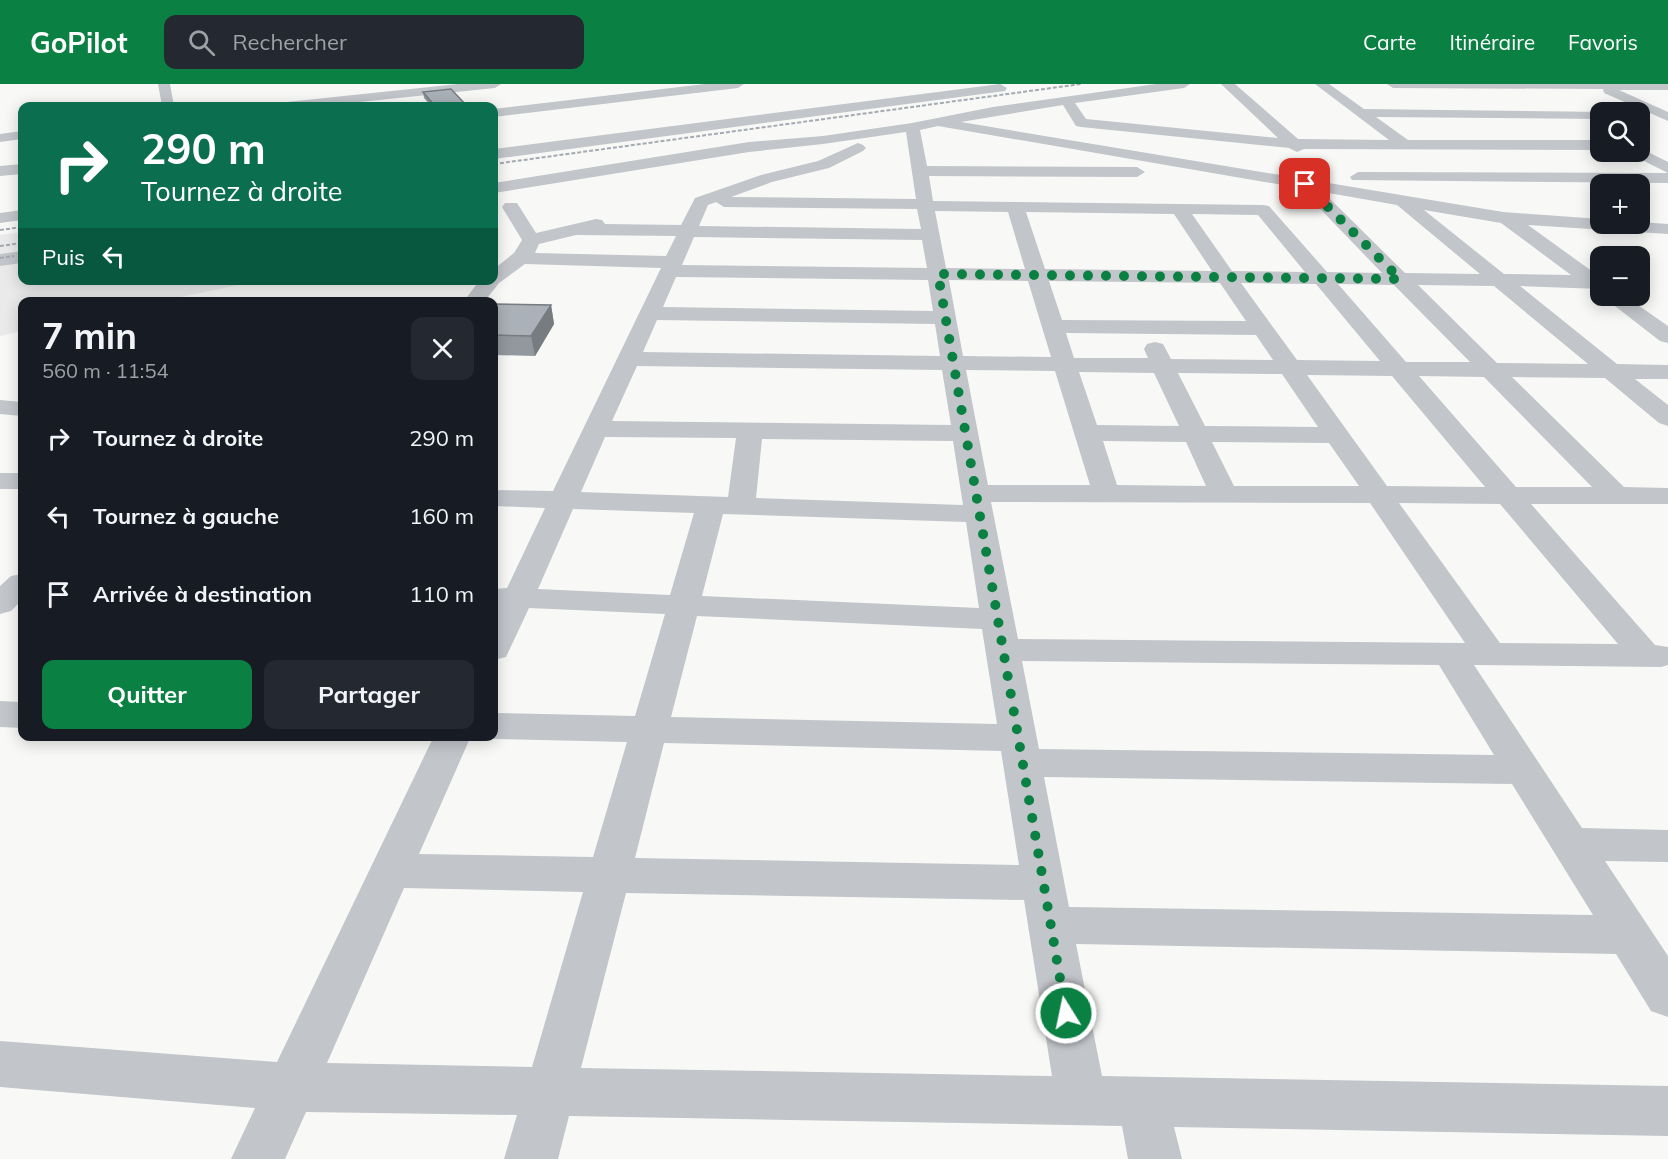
<!DOCTYPE html>
<html lang="fr">
<head>
<meta charset="utf-8">
<style>
  body { margin:0; font-family:Mulish,sans-serif; background:#242831; color:#f1f3f6; height:100vh; display:flex; flex-direction:column; font-size:22px; white-space:nowrap }
  * { box-sizing:border-box; margin:0 }
  p { font-size:20px; color:#9ea1a6 }
  .icon { flex:none; width:33px; height:33px; fill:none; stroke:currentColor; stroke-width:2; stroke-linecap:round; stroke-linejoin:round }
  .map { position:relative; flex:1; overflow:hidden }
  .panel { position:absolute; left:18px; top:213px; width:480px; height:444px; display:flex; flex-direction:column; background:#171b24; border-radius:12px; box-shadow:0 3px 15px #0003 }
  .panel>* { flex:none }
  .hud { position:absolute; left:18px; top:18px; width:480px; height:183px; border-radius:12px; box-shadow:0 3px 15px #0003; background:#0b6e4f; color:#fff; overflow:hidden }
  .tools { position:absolute; left:1590px; top:18px; display:grid; gap:12px }
  .tools a { display:grid; place-items:center; width:60px; height:60px; border-radius:12px; background:#171b24; box-shadow:0 3px 15px #0003; font-size:30px }
  .pin { position:absolute; display:grid; place-items:center; width:51px; height:51px; color:#fff; margin:-26px; border-radius:12px; box-shadow:0 3px 9px #0006 }
  .me { position:absolute; width:66px; margin:-33px; rotate:350deg; stroke-linejoin:round; filter:drop-shadow(0 0 4px #0008) }
  .turn { display:flex; align-items:center; gap:21px; height:126px; padding:0 24px; font-size:27px }
  .turn .icon { width:78px; height:78px; stroke-width:2.5 }
  .turn b { display:block; font-size:42px; line-height:51px }
  .then { display:flex; align-items:center; height:57px; padding:0 24px; background:#0003; gap:12px; font-size:22px }
  .round { display:grid; place-items:center; flex:none; width:63px; height:63px; border-radius:12px; background:#242831 }
  .overview { display:flex; align-items:center; justify-content:space-between; height:102px; padding:0 24px }
  h1 { font-size:36px; font-weight:700; line-height:45px }
  .primary-button { display:flex; gap:12px; margin-top:auto; padding:12px 24px }
  .primary-button a { flex:1; height:69px; border-radius:12px; background:#0b8043; color:#fff; font-size:24px; font-weight:700; line-height:69px; text-align:center }
  .primary-button a+a { background:#242831; color:#f1f3f6 }
  ul { padding:0; list-style:none }
  li { display:flex; align-items:center; gap:18px; height:78px; padding:0 24px }
  li div { flex:1 }
  li b { display:block; font-size:22px }
  li em { font-style:normal }
  header { display:flex; align-items:center; gap:36px; box-sizing:border-box; height:84px; padding:0 30px; background:#0b8043; color:#fff }
  header strong { font-size:28px }
  nav { display:flex; gap:33px; margin-inline-start:auto; font-size:21px }
  .search { width:420px; height:54px; background:#242831; display:flex; align-items:center; gap:15px; box-sizing:border-box; padding:0 21px; border-radius:12px; color:#9ea1a6; font-size:22px }
  .map>svg:first-child { display:block }
  .built { fill:#e9eae9 }
  .lines { fill:none; stroke-linecap:round; stroke-linejoin:round }
  .street { fill:#c2c5ca; fill-rule:evenodd }
  .rail { stroke:#a5aab1; stroke-width:2; stroke-dasharray:4 2; stroke-linecap:butt }
  .wall { fill:#92989e }
  .shaded-wall { fill:#777c81 }
  .building { fill:#aab1b8; stroke:#777c81; stroke-width:1.5 }
  .route { stroke:#0b8043; stroke-width:10; stroke-dasharray:0 18 }
</style>
</head>
<body>
<header>
<strong>GoPilot</strong>
<div class="search"><svg class="icon" aria-label="search" viewBox="0 0 24 24"><circle cx="10" cy="10" r="6"/><path d="M15 15l6 6"/></svg>Rechercher</div>
<nav><a>Carte</a><a>Itinéraire</a><a>Favoris</a></nav>
</header>
<div class="map">
<svg width="1668" height="1075" viewBox="0 0 1668 1075">
  <rect width="100%" height="100%" fill="#f8f9f6"/>
  <path class="built" d="M22,148V196L258,197L161,217L22,218V247L0,252V151Z"/>
  <g class="lines">
    <path class="street" d="M158,0H170L174,22H162Z
      M458,0H501L495,4L321,22H280L287,18Z
      M705,0H744L738,4L494,33V25Z
      M1000,0L1007,4L1005,7L494,75V65Z
      M1156,0H1190L1184,4L1075,19L1086,35L1278,54L1221,0H1235L1298,55L1389,56L1315,0H1329L1364,25L1605,28H1600V35L1376,33L1408,56H1600V66L1304,65L1297,68L1289,64L1081,43L1076,42L1063,21L961,38L1503,128L1600,135V140H1640V138L1668,140V150L1528,141L1600,193V205L1520,202L1617,280L1668,281V295H1635L1668,321V342L1659,339L1605,294L1512,293L1624,403L1668,404V420H1531L1655,561L1668,563V581L1661,583L1474,581L1582,744L1668,746V778L1605,777L1668,872V933L1651,927L1616,870L1076,860L1102,992L1668,1002V1052L1174,1043L1182,1075H1128L1122,1042L569,1032L558,1075H504L517,1031L306,1028L285,1075H231L255,1024L0,1003V957L277,978L434,652H471L419,770L593,773L627,658L494,655L485,652H494V629L635,632L665,530L529,524L506,573L494,576V531L497,522L494,521V505L507,504L545,424L494,422V406L553,407L661,184L525,180L499,199L484,218H463L480,196H494V185L514,169L522,156L502,123L505,119H517L536,149L596,135L602,136L605,140L681,141L695,114L761,91L818,77L858,59L863,61L866,64L863,67L829,84L772,98L731,113L916,115L906,48L823,60L749,68L494,109V99L749,58L823,52L912,39L993,23ZM938,42L1300,104L1382,189L1327,188L1269,122L1263,121L933,117L929,92L1137,93L1145,88L1137,83L927,82L920,46ZM1323,108L1397,121L1480,190L1405,189ZM716,118L724,123L917,125L921,145L699,142L708,121ZM1424,126L1501,139L1571,191L1504,190ZM935,127L1008,128L1025,185L946,184ZM1026,128L1174,130L1212,187L1045,185ZM1192,130L1258,131L1305,188L1232,187ZM576,151L676,152L666,172L535,169L539,160ZM694,153L922,156L927,184L682,181ZM676,193L928,196L933,227L663,223ZM949,196L1028,197L1051,273L963,272ZM1049,197L1220,199L1246,237L1062,236ZM1241,199L1316,200L1380,277L1297,276ZM1338,200L1394,201L1470,278H1406ZM1418,201L1494,202L1588,280L1497,279ZM657,236L935,240L940,272L643,268ZM1066,249L1256,251L1273,276L1171,275L1163,260L1155,258L1147,260L1144,265L1148,274H1074ZM637,282L942,286L951,341L612,337ZM966,286L1055,287L1090,401H988ZM1079,288L1154,289L1179,342L1097,341ZM1178,289L1282,290L1318,343L1205,342ZM1307,291L1392,292L1485,403L1387,402ZM1419,292L1484,293L1592,403H1516ZM605,353L736,354L728,413L581,408ZM762,355L953,357L963,421L756,414ZM1103,357L1186,358L1206,402L1117,401ZM1212,358L1329,359L1359,402H1234ZM991,418L1370,419L1465,559L1018,555ZM1399,419L1500,420L1618,560L1500,559ZM573,425L694,429L670,511L538,505ZM723,430L966,438L979,524L702,512ZM697,532L982,545L997,640L671,633ZM1022,577L1439,581L1494,671L1039,665ZM664,659L1001,667L1019,781L635,774ZM1044,693L1512,700L1593,831L1069,823ZM404,804L583,808L532,983L327,979ZM626,809L1024,816L1052,992L581,984Z
      M1387,0H1668V6H1619L1668,28V37L1604,9L1603,5L1393,4Z
      M22,47V55L0,58V50Z
      M1640,64L1668,78V89L1632,71L1629,68H1640Z
      M22,80V90L0,92V82Z
      M1358,88L1668,89V99L1352,96L1350,93Z
      M22,126V136L0,139V129Z
      M22,167V179L0,182V170Z
      M1602,212H1625L1668,242V259L1660,257Z
      M0,316L22,318V332L0,330Z
      M0,389H22V405H0Z
      M22,490V516L11,527L0,530V502L11,492Z
      M0,617L22,618V644L0,643Z"/>
    <path class="rail" d="M494,80L1081,0
      M0,146L22,143
      M0,162L22,159
      M0,174L14,172"/>
  </g>
  <path class="wall" d="M423,8L464,22H431L424,14Z
    M494,220L551,221L554,240L535,272L494,271Z"/>
  <path class="shaded-wall" d="M551,221L554,240L535,272L531,252Z"/>
  <path class="building" d="M451,5L467,22H435L423,8Z
    M312,216L374,218H311Z
    M494,220L551,221L531,252L494,251Z"/>
  <g class="lines">
    <path class="route" d="M1066,929L938,190L1400,195L1305,100"/>
  </g>
</svg>
<div class="tools">
<a><svg class="icon" aria-label="search" viewBox="0 0 24 24"><circle cx="10" cy="10" r="6"/><path d="M15 15l6 6"/></svg></a>
<a>+</a>
<a>−</a>
</div>
<div class="pin" style="left:1305px;top:100px;background:#d93025"><svg class="icon" aria-label="arrive" viewBox="0 0 24 24"><path d="M6 21V4h12l-3 4 3 4H6"/></svg></div>
<svg class="me" style="left:1066px;top:929px" viewBox="-20 -20 40 40"><circle r="17" fill="#0b8043" stroke="#fff" stroke-width="3"/><path d="M0-11L8 9 0 5-8 9z" fill="#fff"/></svg>
<div class="hud">
<div class="turn"><svg class="icon" aria-label="right" viewBox="0 0 24 24"><path d="M7 20v-9h11M14 6l5 5-5 5"/></svg><div><b>290 m</b>Tournez à droite</div></div>
<div class="then">Puis<svg class="icon" aria-label="left" viewBox="0 0 24 24"><path d="M17 20v-9H6M10 6l-5 5 5 5"/></svg></div>
</div>
<section class="panel">
<div class="overview"><div><h1>7 min</h1><p>560 m · 11:54</p></div><a class="round"><svg class="icon" aria-label="close" viewBox="0 0 24 24"><path d="M6 6l12 12M18 6L6 18"/></svg></a></div>
<ul>
<li><svg class="icon" aria-label="right" viewBox="0 0 24 24"><path d="M7 20v-9h11M14 6l5 5-5 5"/></svg><div><b>Tournez à droite</b></div><em>290 m</em></li>
<li><svg class="icon" aria-label="left" viewBox="0 0 24 24"><path d="M17 20v-9H6M10 6l-5 5 5 5"/></svg><div><b>Tournez à gauche</b></div><em>160 m</em></li>
<li><svg class="icon" aria-label="arrive" viewBox="0 0 24 24"><path d="M6 21V4h12l-3 4 3 4H6"/></svg><div><b>Arrivée à destination</b></div><em>110 m</em></li>
</ul>
<div class="primary-button"><a>Quitter</a><a>Partager</a></div>
</section>
</div>
</body>
</html>
